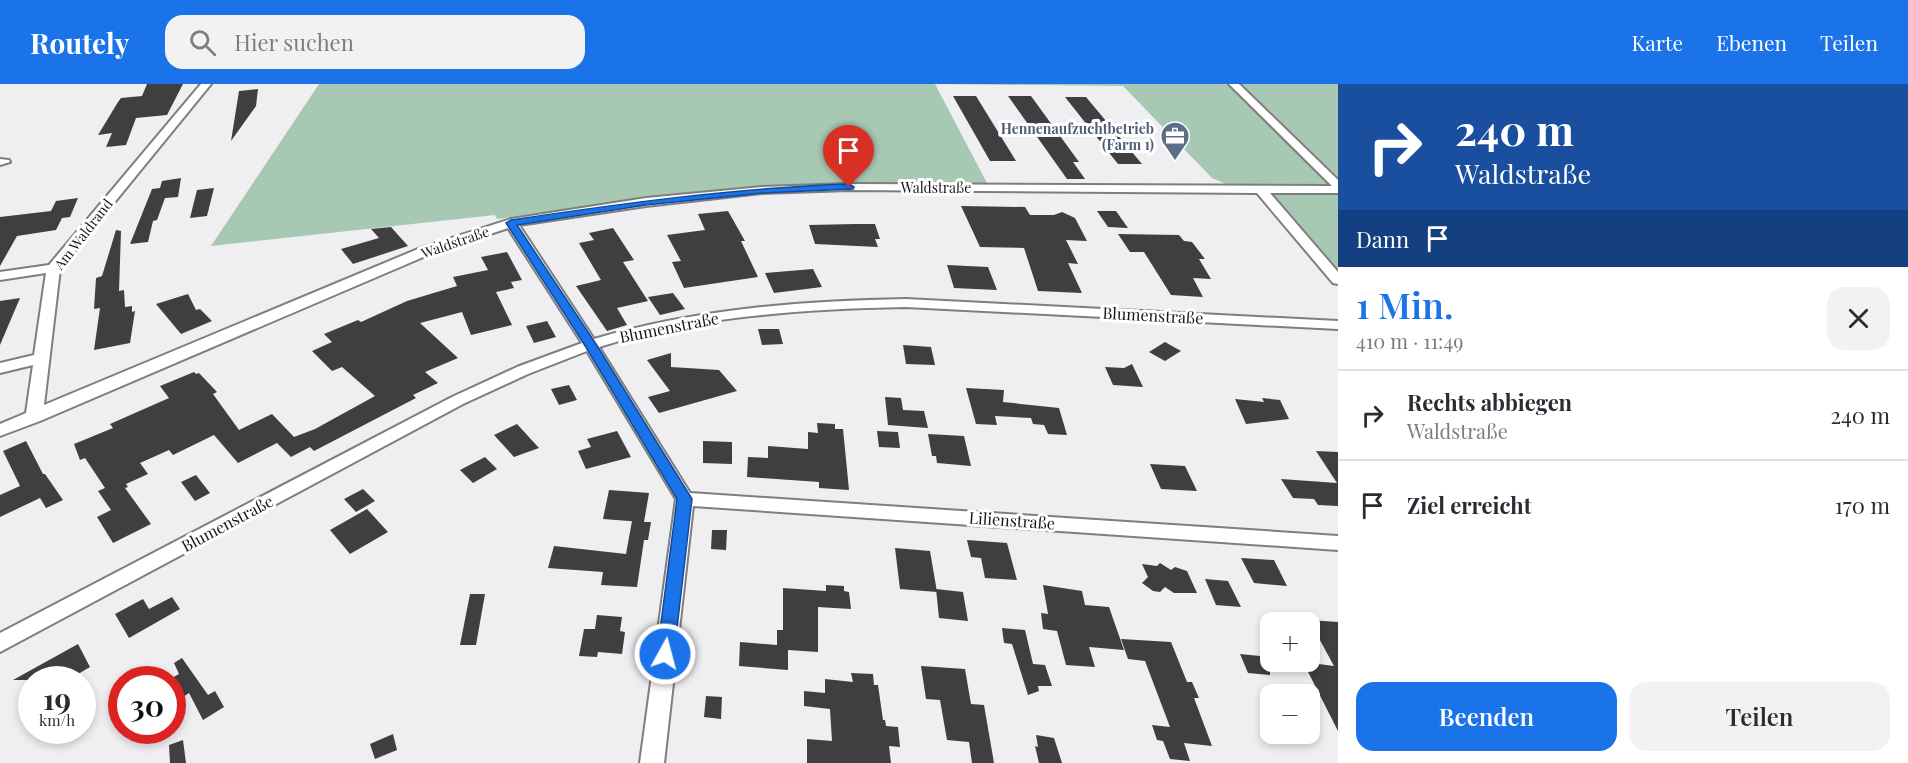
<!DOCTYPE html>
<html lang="de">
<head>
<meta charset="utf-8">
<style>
  body { margin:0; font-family:"Playfair Display",serif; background:#f2f2f3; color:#2b2b33; height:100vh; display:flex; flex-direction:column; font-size:22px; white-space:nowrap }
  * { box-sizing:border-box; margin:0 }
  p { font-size:20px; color:#7c7c81 }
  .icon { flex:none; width:33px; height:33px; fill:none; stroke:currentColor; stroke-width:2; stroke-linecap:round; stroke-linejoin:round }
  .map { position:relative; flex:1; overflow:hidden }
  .panel { display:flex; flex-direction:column; background:#fff; width:570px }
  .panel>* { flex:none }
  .hud { background:#1a4fa0; color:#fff; overflow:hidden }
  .tools { position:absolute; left:1260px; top:528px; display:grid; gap:12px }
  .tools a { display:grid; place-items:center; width:60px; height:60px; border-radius:12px; background:#fff; box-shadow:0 3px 9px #0003; font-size:30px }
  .speed { position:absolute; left:18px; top:582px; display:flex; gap:12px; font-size:30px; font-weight:700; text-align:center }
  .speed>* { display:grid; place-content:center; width:78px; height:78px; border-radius:50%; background:#fff; box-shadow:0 3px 9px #0003; line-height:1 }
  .speed small { font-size:15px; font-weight:400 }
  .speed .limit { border:9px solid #d22; background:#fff; color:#111 }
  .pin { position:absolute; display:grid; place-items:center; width:51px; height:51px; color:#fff; margin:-62px -26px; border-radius:50% 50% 50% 0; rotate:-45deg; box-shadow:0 0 6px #0007 }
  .pin .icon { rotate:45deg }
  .me { position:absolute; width:66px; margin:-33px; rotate:7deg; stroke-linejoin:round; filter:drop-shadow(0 0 4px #0008) }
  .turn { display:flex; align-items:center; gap:21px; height:126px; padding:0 18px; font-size:27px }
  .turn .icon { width:78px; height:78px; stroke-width:2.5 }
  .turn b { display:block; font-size:42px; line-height:51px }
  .then { display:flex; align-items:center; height:57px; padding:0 18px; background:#0003; gap:12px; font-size:22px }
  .round { display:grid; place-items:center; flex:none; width:63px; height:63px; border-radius:18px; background:#f2f2f3 }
  .head { display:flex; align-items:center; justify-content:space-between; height:102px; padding:0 18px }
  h1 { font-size:36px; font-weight:600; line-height:45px; color:#1a73e8 }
  .primary-button { display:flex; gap:12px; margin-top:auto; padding:12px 18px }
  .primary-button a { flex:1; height:69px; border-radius:18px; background:#1a73e8; color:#fff; font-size:24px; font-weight:600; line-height:69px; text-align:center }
  .primary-button a+a { background:#f2f2f3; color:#2b2b33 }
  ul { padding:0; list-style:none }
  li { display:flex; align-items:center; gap:18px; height:90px; padding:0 18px; border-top:2px solid #e1e1e2 }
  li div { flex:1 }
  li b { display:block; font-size:22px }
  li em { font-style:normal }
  header { display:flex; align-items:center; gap:36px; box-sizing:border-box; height:84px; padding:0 30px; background:#1a73e8; color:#fff }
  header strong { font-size:28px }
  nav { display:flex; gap:33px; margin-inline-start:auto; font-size:21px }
  .search { width:420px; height:54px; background:#f2f2f3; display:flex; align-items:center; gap:15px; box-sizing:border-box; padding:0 21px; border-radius:18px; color:#7c7c81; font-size:22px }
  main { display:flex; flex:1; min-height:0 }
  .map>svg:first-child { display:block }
  .green { fill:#a7c8b3 }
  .building { fill:#3f3e41 }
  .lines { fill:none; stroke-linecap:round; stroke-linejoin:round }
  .minor-casing { stroke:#7e7e81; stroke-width:4 }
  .minor { fill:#fff; fill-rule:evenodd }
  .route { fill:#1a73e8; stroke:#114b97; stroke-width:1.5 }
  .labels { text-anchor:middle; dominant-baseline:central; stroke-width:6; stroke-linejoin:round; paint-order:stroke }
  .far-service-label { font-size:14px; font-weight:bold; fill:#4e5e75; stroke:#fff; text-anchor:end }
  .far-street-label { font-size:14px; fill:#171718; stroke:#fff }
  .street-label { font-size:16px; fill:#171718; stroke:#fff }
</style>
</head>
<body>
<header>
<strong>Routely</strong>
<div class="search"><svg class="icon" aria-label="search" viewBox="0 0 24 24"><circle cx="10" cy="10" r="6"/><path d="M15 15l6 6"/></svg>Hier suchen</div>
<nav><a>Karte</a><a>Ebenen</a><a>Teilen</a></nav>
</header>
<main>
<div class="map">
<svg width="1338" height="679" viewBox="0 0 1338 679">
  <rect width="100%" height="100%" fill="#efeff2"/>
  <path class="green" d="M319,0H1338V190L1266,108L1242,107L1212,94L1123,2L935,0L988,101C912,100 836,97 760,102C672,108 584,123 497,135L495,131L211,162Z"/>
  <path class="building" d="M147,0H183L167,31L136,34L126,61L106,63L112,49L98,51L118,18L121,14L142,12Z
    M258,5L256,22L231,57L239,7Z
    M953,12H976L1016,77H990Z
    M1008,12H1031L1079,78H1073L1085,95H1067Z
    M1065,13H1086L1142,80H1118Z
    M181,94L178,113L165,114L157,136L153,137L148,158L130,160L152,105L160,104L162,97Z
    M214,104L207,132L190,134L197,106Z
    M78,114L70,133L62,134L56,146L17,152L0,182V133L51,127L56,117Z
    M961,122L1025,123L1030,131H1054L1062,128L1075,134L1087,157L1066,156L1078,180L1068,179L1082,209L1038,207L1024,164L980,163Z
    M728,127L745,157H741L758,193L684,204L672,178L681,177L667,151L705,146L698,130Z
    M1097,127H1116L1128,144L1108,143Z
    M856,140H875L880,155H875L878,163L815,160L809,141Z
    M391,143L408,162L353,180L341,165L379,154L371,145Z
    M613,144L634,176L623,178L648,217L617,224L627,241L607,247L576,202L601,196L579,159L594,156L589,149Z
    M116,146L121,147L119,207L124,206L125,223L132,222V228L135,227L130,259L94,266L100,224L94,225L96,194L102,192Z
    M1118,150L1179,151L1184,157L1192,158L1205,175H1199L1211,195L1193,194L1203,213L1171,211L1144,168H1130Z
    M507,168L522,196L511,198L514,204L496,208L512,241L471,251L462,228L420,239L458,274L425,288L438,299L413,311L416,314L314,367L310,363L291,373L277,359L238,379L214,351L173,371L169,366L140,379L148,390L126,400L128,403L125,404L151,440L113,459L97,433L111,426L98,407L105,404L85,374L80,376L74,360L113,344L110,340L169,314L160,302L194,288L196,290L199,289L217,308L213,310L239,346L272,330L294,353L315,345L375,312L342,283L332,287L312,267L332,258L324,250L358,236L361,238L407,217L457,202L453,193L488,186L481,173Z
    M947,181L988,183L997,206L954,204Z
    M813,185L822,203L774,209L765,189Z
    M673,209L685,225L660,231L648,213Z
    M188,210L196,226L200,225L212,237L181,250L156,220Z
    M20,214L0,261V217Z
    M547,237L556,253L534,259L526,242Z
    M758,245H779L783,260L762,261Z
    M1165,258L1181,267L1165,277L1149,268Z
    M903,261L931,263L935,281L906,280Z
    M671,269V283L719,286L737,307L659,329L648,313L670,307L647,276Z
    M1132,280L1143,303L1113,301L1105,283L1124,284Z
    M569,301L577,316L559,321L551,305Z
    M966,304L1004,306L1003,318L1059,324L1067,351L1048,350L1044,341L1033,340L1031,334L995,332L997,341L976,340Z
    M885,313L901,314L903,326L924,327L928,344L888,341Z
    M1262,314L1280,316L1289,335L1246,340L1235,315L1264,318Z
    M817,339L835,340V345H843L849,406L819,404V398L747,393L748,373L768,374V362L808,365V348L818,349Z
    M517,340L539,364L514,373L494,351Z
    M617,347L631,373L586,385L578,367L591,363L587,355Z
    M877,347L898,348L900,364L879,363Z
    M928,350L964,352L971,382L937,379L936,372H932Z
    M26,357L43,390H45L63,416L46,424L40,414L0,433V411L20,402L3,367Z
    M703,357L732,358V380L703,379Z
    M1316,367L1338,368V422L1318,421L1314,415L1293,414L1281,395L1337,399Z
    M485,373L497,385L473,399L460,386Z
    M1150,380L1185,382L1197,407L1161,405Z
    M196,391L210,409L195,417L181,398Z
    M363,405L375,417L356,428L344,415Z
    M609,406L649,409L644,438H651L648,456H644L637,503L601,501L603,488L548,484L554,462L626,470L632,437L642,438L603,435Z
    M367,425L388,448L350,470L330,446Z
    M712,446H727L726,466L711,465Z
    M967,456L1007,459L1017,496L985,494L981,474L971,473Z
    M895,464L930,467L937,508L900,505Z
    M1241,474L1274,476L1287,502L1254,499Z
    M1160,479L1171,486L1175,483L1187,487L1197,509H1174L1165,503L1160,508L1153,507L1142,499L1148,493L1142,480L1157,482Z
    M1205,495L1228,497L1241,523L1216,521Z
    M826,501L844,502V507L849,508L851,525L818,523V568L788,566V586L739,582L740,558L777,561V546H783V504L826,507Z
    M1043,501L1082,507L1085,521L1109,523L1124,566L1089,563L1095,583L1066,581L1057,547L1043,545L1041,529L1048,530Z
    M936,505L963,508L968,537L939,534Z
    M470,510H485L476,561H460Z
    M172,513L180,525L129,554L115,530L143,515L149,525Z
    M597,531L622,533L620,547L625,548L622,570L598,568L597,573L579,572L584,545H595Z
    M1309,536L1338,538V647L1303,578L1334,582Z
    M1002,544L1025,546L1033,580L1045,581L1052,602H1038L1039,607L1028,611L1012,560L1004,559Z
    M1121,555L1171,558L1187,598H1192L1199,614H1194L1212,662L1184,659L1190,677L1170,675L1163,657L1157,656L1152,641L1170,643L1145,577L1128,575Z
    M78,560L90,583L68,596H13Z
    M1240,570L1270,573V591L1248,589Z
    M182,574L208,611L215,607L224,623L203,636L189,609L172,620V594L179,590L174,579Z
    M921,582L965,585L971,620L984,621L994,679H972L969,658L947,656L940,616L926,615Z
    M851,589L873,590L874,601H878L883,636H885L886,642L898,643L900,663L889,662L891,679H807V655L832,657L830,625L804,622V607L825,609V595L853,598Z
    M706,612L722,613L721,635L704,633Z
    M393,650L397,666L375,675L370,660Z
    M1036,651L1054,654L1062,679H1039L1035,662L1038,663Z
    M183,656L186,679H170L169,661Z"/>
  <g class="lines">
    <g class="minor-casing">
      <path id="minor" d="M201,0H211L60,185L44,321L418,165L511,135L646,114L762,103L849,100L1332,102L1229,0H1239L1338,96V109H1270L1338,188V200L1333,199L1257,109L849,106L762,109L646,122L519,141L594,255C696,225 800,217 906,215L1338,237V245L906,223C802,225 699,232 599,263L690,409L1338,452V466L693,422L664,679H640L676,415L587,267L528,290L463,320L0,568V549L452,313L517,283L582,259L508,144L428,171L40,337L0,352V340L26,329L33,281L0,289V279L34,271L46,189L0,196V188L49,181Z
        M0,75L9,76L10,78L0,81Z"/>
    </g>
    <use href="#minor" class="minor"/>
  </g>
  <path class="route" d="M849,100L854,103L853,105L762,109L646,121L517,141L596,260L692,415L674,570L672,575L665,578L659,575L657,570L677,415L584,260L506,139L511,136C625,119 734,104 849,100Z"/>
  <defs>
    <g id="office-pin" transform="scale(1.5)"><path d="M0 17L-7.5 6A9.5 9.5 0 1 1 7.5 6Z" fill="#5c6f8a" stroke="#fff"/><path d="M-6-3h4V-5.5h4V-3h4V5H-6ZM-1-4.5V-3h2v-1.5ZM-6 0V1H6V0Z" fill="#fff"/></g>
  </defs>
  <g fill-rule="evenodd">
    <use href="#office-pin" x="1175" y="52"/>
  </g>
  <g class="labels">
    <g class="far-service-label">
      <text x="1154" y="44">Hennenaufzuchtbetrieb<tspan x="1154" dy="16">(Farm 1)</tspan></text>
    </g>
    <g class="far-street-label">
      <text x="936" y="103">Waldstraße</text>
      <text transform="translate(83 150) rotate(-52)">Am Waldrand</text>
      <text transform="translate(455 158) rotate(-19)">Waldstraße</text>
    </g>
    <g class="street-label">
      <text transform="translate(1153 231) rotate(3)">Blumenstraße</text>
      <text transform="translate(669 243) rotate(-11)">Blumenstraße</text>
      <text transform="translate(1012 436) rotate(4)">Lilienstraße</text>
      <text transform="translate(227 439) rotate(-28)">Blumenstraße</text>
    </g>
  </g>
</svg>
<div class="tools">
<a>+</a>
<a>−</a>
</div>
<div class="speed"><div>19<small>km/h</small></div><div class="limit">30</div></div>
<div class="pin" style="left:849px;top:103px;background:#d93025"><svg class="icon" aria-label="arrive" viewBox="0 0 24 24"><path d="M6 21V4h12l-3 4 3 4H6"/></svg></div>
<svg class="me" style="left:665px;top:570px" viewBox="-20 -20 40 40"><circle r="17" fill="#1a73e8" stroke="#fff" stroke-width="3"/><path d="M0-11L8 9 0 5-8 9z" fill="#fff"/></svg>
</div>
<section class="panel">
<div class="hud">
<div class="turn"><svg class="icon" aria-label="right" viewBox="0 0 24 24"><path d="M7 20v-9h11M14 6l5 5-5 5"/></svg><div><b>240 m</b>Waldstraße</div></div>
<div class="then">Dann<svg class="icon" aria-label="arrive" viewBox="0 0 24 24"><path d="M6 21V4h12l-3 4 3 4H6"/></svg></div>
</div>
<div class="head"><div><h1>1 Min.</h1><p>410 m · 11:49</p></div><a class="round"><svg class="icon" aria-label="close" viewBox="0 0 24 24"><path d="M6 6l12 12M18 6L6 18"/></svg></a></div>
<ul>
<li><svg class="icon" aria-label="right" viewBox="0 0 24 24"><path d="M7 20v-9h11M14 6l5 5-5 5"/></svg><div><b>Rechts abbiegen</b><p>Waldstraße</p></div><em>240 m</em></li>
<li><svg class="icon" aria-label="arrive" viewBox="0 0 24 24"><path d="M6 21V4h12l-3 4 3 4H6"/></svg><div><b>Ziel erreicht</b></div><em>170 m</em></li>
</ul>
<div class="primary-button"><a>Beenden</a><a>Teilen</a></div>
</section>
</main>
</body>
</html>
